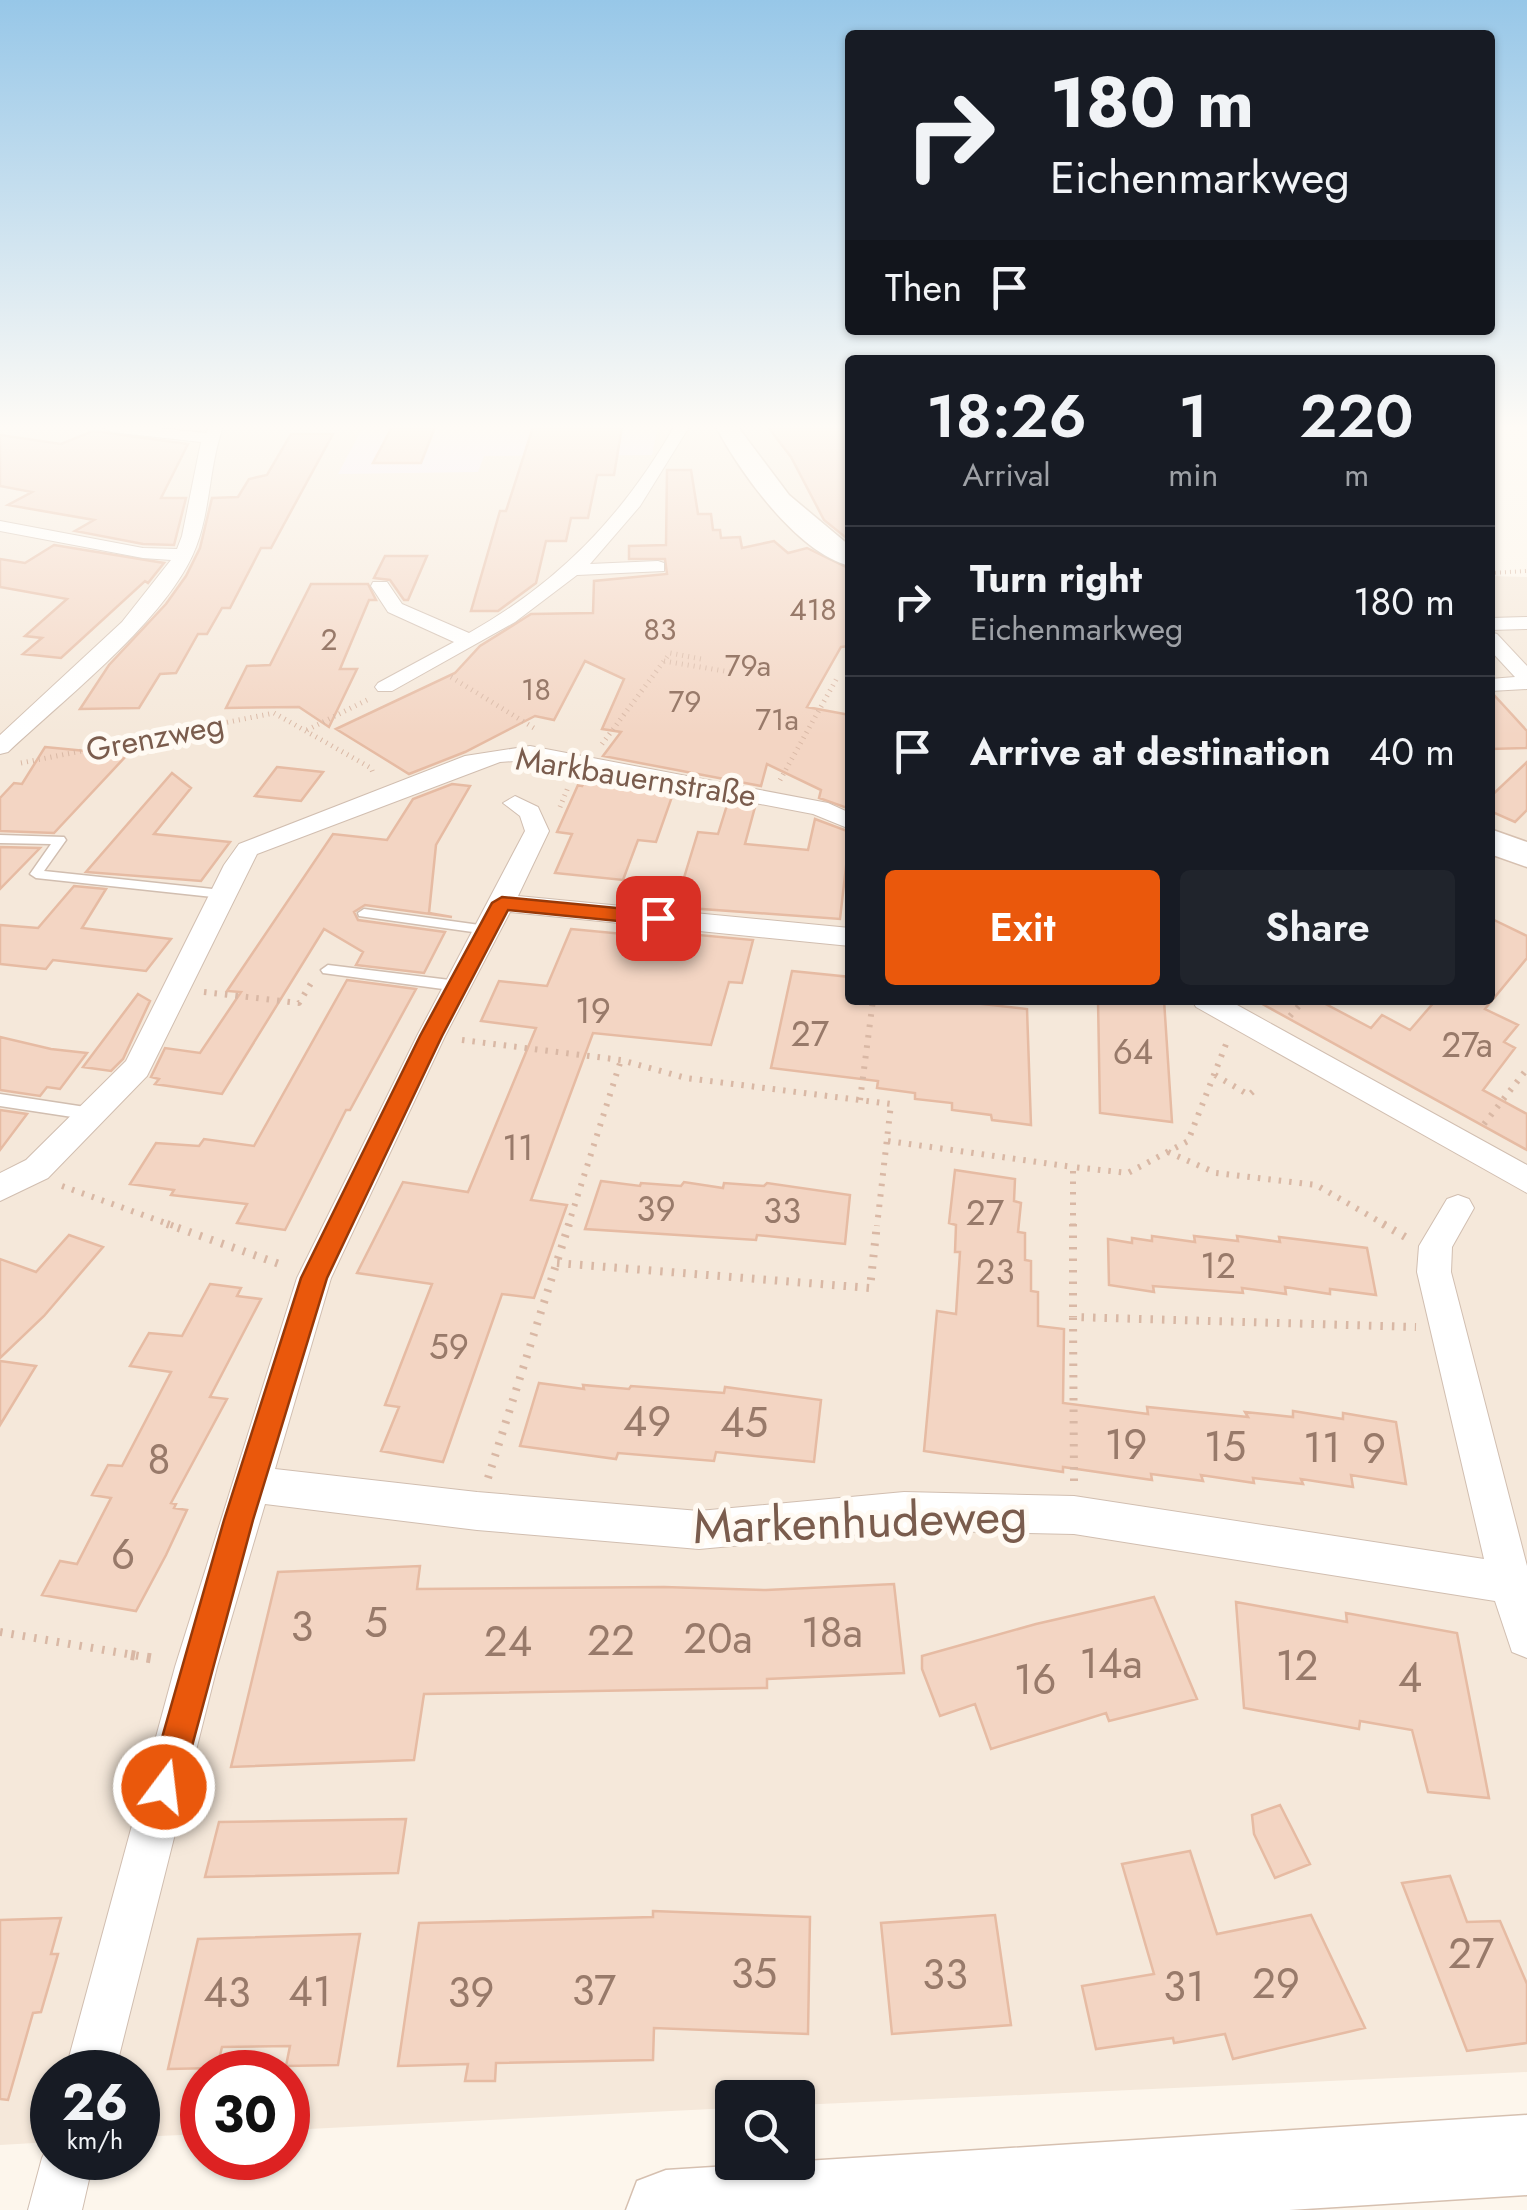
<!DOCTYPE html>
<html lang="en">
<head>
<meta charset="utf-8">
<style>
  body { margin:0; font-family:Jost,sans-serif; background:#20242c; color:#f1f3f6; height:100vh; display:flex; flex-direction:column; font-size:38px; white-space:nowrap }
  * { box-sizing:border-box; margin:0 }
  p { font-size:32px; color:#9ea1a6 }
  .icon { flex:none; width:55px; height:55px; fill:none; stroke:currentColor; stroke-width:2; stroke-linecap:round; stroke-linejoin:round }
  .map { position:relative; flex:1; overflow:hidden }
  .panel { position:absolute; left:845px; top:355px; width:650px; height:650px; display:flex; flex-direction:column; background:#171b24; border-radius:10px; box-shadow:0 2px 8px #0004 }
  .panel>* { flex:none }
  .top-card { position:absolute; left:845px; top:30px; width:650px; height:305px; border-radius:10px; box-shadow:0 2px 8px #0004; background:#171b24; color:#f1f3f6; overflow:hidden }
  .buttons { position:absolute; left:715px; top:2080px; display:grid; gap:20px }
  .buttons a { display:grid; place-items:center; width:100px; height:100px; border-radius:10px; background:#171b24; box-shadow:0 2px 8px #0004; font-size:50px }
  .speed { position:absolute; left:30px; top:2050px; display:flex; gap:20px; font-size:50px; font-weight:700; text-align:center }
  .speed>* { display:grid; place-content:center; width:130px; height:130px; border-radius:50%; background:#171b24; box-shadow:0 2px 8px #0004; line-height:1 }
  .speed small { font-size:25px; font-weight:400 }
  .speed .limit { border:15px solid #d22; background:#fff; color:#111 }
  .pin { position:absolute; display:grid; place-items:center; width:85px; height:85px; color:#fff; margin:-42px; border-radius:20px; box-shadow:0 5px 15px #0006 }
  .me { position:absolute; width:110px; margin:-55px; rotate:15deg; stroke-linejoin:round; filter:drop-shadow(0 0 8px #0008) }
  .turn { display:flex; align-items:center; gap:35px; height:210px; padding:0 40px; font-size:45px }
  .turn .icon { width:130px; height:130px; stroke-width:2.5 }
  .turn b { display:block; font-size:70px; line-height:85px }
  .then { display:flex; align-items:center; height:95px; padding:0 40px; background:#0003; gap:20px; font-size:38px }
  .eta { display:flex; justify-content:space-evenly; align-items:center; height:170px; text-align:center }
  .eta b { font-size:60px; font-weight:600; line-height:70px }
  .action { display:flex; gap:20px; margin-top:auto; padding:20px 40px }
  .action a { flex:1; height:115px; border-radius:10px; background:#ea580c; color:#fff; font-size:40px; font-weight:600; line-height:115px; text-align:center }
  .action a+a { background:#20242c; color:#f1f3f6 }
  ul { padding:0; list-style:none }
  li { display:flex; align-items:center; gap:30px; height:150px; padding:0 40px; border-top:2px solid #363941 }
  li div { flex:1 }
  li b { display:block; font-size:38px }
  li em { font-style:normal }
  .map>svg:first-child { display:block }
  .residential { fill:#f5e8da }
  .education { fill:#f3e8fa }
  .building { fill:#f3d5c3; stroke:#e6bba3; stroke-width:2.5 }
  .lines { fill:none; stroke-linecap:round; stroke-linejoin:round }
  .lane-casing { stroke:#d1beb0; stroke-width:3 }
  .street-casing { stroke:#d1beb0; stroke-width:2 }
  .secondary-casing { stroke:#d6c0b0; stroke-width:3 }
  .path-far4 { stroke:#d9b8a5; stroke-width:4; stroke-dasharray:1 4; stroke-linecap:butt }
  .path-far3 { stroke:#d9b8a5; stroke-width:5; stroke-dasharray:1 5; stroke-linecap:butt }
  .path-far2 { stroke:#d9b8a5; stroke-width:6; stroke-dasharray:2.5 8; stroke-linecap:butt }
  .path-far1 { stroke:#d9b8a5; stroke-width:8; stroke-dasharray:2.5 9; stroke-linecap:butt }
  .path { stroke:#d9b8a5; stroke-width:10; stroke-dasharray:4 12; stroke-linecap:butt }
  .lane { fill:#fff; fill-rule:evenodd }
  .street { fill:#fff; fill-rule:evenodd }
  .secondary { fill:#fff; fill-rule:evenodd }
  .route { fill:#ea580c; stroke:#983908; stroke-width:2.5 }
  .labels { text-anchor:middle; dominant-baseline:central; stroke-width:10; stroke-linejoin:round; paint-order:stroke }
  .far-number-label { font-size:30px; fill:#987a6a }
  .far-street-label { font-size:32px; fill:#7a5c4d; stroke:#fffaf3 }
  .number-label { font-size:35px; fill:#987a6a }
  .near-number-label { font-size:42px; fill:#987a6a }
  .near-street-label { font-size:48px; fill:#7a5c4d; stroke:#fffaf3 }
</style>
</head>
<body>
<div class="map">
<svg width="1527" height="2210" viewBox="0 0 1527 2210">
  <rect width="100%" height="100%" fill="#fdf6ec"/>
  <path class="residential" d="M0,427H850V1000H1490V576L1527,577V2072L798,2105V2098H732V2108L288,2130V2072H202V2134L138,2137V2072H52V2142L0,2145Z"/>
  <path class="education" d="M363,427H658L652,455L484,456L478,472L338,474Z"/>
  <path class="building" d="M392,427H435L421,463H373Z
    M533,427H622L614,475H597L588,518H571L566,541H546L536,583L498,611H471L500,511H506Z
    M768,427H850V541L824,520L791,457Z
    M93,431L188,444L161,498H186L174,545L143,544L75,531L94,520L8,505L32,492L0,486V435L61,444Z
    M291,434H333L271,548H261L230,608H222L207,634H198L176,673L160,674L139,708L80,709L109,665L166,604L186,576L200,548L212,498L238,497L249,479L267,475Z
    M667,470H691L698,514H711L713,530H720L721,538L740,537L742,548L774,541L788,553L807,548L850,569V646L841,647L807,707L850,715V809L819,798L821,790L767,764L761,786L603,756L621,732L602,729L624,679L585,661L554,720L535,716L465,752L409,774L336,729L455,673L480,646L531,614L593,613L594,581L667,574L665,559H629V546L666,545Z
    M54,545L164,563L148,583L145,581L61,658L23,654L42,638L25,636L67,599L0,587V559L25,563Z
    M385,556H427L408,600H404L390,580L374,578Z
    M311,584H368L376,600H369L340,669H357L329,727L299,707L226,708L247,666L270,665Z
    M1490,695H1494L1527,731V748L1490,749Z
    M45,747L127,755L54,833L0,831V798L14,783L22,784Z
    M1527,762V810L1515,822L1490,811V797Z
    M277,767L323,772L301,801L255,796Z
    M172,773L191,788L154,834L230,842L201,881L86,872Z
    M589,775L674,791L656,842L638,840L623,880L555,873L572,834L557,832L578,785L582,786Z
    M452,784L470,786L436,845L429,913L452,917L365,905L354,912L358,920L445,932L424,973L356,965L363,952L324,929L222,1094L155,1084L159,1079L151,1077L165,1048L200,1053L241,992L227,991L333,834L387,840L413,799Z
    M728,802L755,807L745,844L808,850L815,819L850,832L840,919L675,907L698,832L718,834Z
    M0,847L40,848L0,889Z
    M74,886L106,889L82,928L171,939L146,971L53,960L46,969L0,964V925L38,928Z
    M1490,918L1527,936V958L1485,1009L1518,1025L1504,1042L1515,1048L1483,1090L1527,1114V1150L1255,1000H1318L1371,1028L1382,1015L1410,1030L1436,1000H1490Z
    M571,929L665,938L667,932L753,940L742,983L729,982L711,1045L593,1033L531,1200L567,1205L534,1298L502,1294L443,1462L381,1451L399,1407L385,1405L432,1284L357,1273L403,1182L468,1192L536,1028L481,1021L499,981L547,986Z
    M792,971L850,977V1000H947L1027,1009L1031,1125L992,1120L991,1115L952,1110V1103L915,1099V1093L877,1088L878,1081L771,1068Z
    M347,980L416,989L350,1110H346L285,1230L237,1223L247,1204L171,1195L174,1190L130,1184L156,1143L199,1146L204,1139L254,1146Z
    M138,994L150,1001L123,1059L111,1071L83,1067Z
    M1098,1000H1164L1172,1122L1100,1113Z
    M0,1037L51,1049L87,1053L60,1089L47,1087L40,1096L0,1090Z
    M0,1110L27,1114L0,1150Z
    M955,1170L1015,1179L1014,1201L1021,1203L1018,1232L1025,1233V1260L1031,1261V1291L1038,1292V1326L1064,1329L1063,1403L1148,1414L1147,1407L1248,1417L1245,1412L1293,1417V1411L1343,1419V1413L1396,1422L1406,1484L1351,1475L1353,1487L1301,1479L1303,1484L1253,1478L1254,1483L1201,1475L1203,1481L1151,1474L1152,1480L1063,1467V1472L924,1451L937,1311L956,1314L960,1252H955L956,1225L949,1223Z
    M601,1181L640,1186L641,1183L681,1186L684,1182L723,1188L724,1183L764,1186L767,1183L850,1195L845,1244L757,1235L756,1240L585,1229Z
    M69,1235L103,1247L44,1316L0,1358V1259L36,1272Z
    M1152,1236L1195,1242L1194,1236L1238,1241L1237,1236L1280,1242L1279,1237L1367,1248L1376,1295L1330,1289V1294L1285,1287L1286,1294L1242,1288L1243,1293L1153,1286L1154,1292L1109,1285L1108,1239L1132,1243V1238L1152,1241Z
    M210,1284L241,1288L237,1296L261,1299L210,1397L227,1399L171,1503L176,1504L174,1508L187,1510L166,1555L136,1611L42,1595L60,1561L77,1564L111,1498L92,1495L108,1465L122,1466L171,1372L130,1366L149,1333L182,1336Z
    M0,1361L36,1366L0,1425Z
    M539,1383L584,1389L583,1385L629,1389L631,1386L724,1393L725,1387L821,1400L814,1462L716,1452L714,1461L618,1453L616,1459L520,1446Z
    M420,1566L417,1589L664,1587L766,1590L894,1584L904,1673L767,1679V1688L424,1694L414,1760L231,1767L278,1572Z
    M1154,1597L1197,1699L1109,1721L1106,1713L991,1749L975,1704L940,1716L922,1669V1656L1036,1624Z
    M1236,1602L1347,1622L1346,1613L1457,1633L1489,1798L1428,1792L1412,1730L1360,1721L1359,1729L1244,1708Z
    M1280,1805L1310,1864L1275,1878L1254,1834L1252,1815Z
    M406,1819L398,1873L205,1877L219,1822Z
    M1190,1851L1217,1934L1311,1915L1365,2028L1233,2059L1225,2034L1174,2043L1173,2038L1096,2049L1082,1986L1154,1974L1122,1864Z
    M1450,1876L1467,1922L1500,1921L1527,1984V2043L1467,2051L1402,1883Z
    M653,1911L810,1917L808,2034L654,2028L653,2060L496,2063L495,2081H465L468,2064L398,2066L419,1923L653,1917Z
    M995,1915L1011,2025L892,2034L881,1923Z
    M61,1918L51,1954H58L41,2012L33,2013L8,2100L0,2099V1920Z
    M360,1934L338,2065L286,2066L290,2046L222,2047L217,2068L168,2069L198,1939Z"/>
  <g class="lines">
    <g class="lane-casing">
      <path id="lane" d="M0,835L64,837L66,840L44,871L222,890L228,894L222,898L36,878L30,874L51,844L0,843Z
        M364,909L487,926L494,930L487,934L359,916L358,913Z
        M328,965L458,981L465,986L458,991L323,973L321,970Z
        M0,1094L92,1108L97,1110L100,1114L97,1118L92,1120L0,1106Z"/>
    </g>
    <g class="street-casing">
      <path id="street" d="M103,427H148L206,433L209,427H223C209,465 211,508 196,547C169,618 64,699 8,752L0,754V735L122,622L171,560L143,558L0,531V521L143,548L177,549L182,536L201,442L111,432Z
        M674,427H689L640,506L590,564L658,561L664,563V571L577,575L515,622L392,691H378L375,687L378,683L454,642L388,612L371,586L373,582H387L402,604L469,633C558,583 623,516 674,427Z
        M1527,617V629L1490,630V618Z
        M1490,632L1497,634L1527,666V689L1490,691V679L1515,677L1490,650Z
        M530,746L828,803L850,813V829L813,814L530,760L500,762L257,854L147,1076L48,1178L0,1201V1173L26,1160L126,1061L224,865L239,844L465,756Z
        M515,796L538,807L549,831L518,896L850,928V946L510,912L445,1036L331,1278L275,1469L477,1492L699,1511L904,1492L1074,1496L1484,1559L1417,1272L1419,1246L1447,1199L1458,1195L1469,1199L1474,1208L1452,1247L1451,1272L1527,1566V1658L1512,1652L1495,1601L1074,1534L904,1530L699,1549L477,1530L265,1504L217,1667L115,2072H65L175,1667L297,1278L417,1036L525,831L520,816L503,803Z
        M1192,1000H1228L1527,1165V1193L1196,1007Z
        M52,2138V2158H94L82,2210H28L42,2158Z"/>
    </g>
    <g class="secondary-casing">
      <path id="secondary" d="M716,427H738L789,495L850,546V566C797,553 740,472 716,427Z
        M1490,829L1527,842V867L1490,854Z
        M1527,2115V2195L1289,2210H626L637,2181L666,2170Z"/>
    </g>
    <path class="path-far4" d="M1490,573L1527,571"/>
    <path class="path-far3" d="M664,661L730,672
      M451,677L534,728
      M307,730L367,700
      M602,744L670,653L701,659
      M21,763L274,713L371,768L374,775
      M780,780L837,678
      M560,807L569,785"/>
    <path class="path-far2" d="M204,992L299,1003L313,980
      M1290,1016L1304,1000
      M462,1040L621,1060L686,1078L891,1104L877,1226
      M1215,1075L1249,1095L1257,1088
      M860,1100L873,1000
      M1484,1124L1527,1069
      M888,1141L1073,1167
      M1168,1152L1216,1173L1316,1185L1387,1226
      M62,1186L174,1226
      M568,1226L621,1060
      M1073,1226V1167L1128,1173L1188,1141L1228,1039"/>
    <path class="path-far1" d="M167,1224L285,1266
      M1073,1224V1317
      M1383,1224L1407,1238
      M557,1263L870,1288L877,1224
      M488,1478L569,1224
      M1074,1481L1073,1317L1416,1327
      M0,1632L145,1657"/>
    <path class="path" d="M131,1655L161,1660"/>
    <use href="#lane" class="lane"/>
    <use href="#street" class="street"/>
    <use href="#secondary" class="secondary"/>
  </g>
  <linearGradient id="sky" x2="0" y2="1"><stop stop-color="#97c7e8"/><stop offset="0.58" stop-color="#fefbf6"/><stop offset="1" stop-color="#fefbf6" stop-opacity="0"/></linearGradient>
  <rect width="1527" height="736" fill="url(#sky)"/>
  <path class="route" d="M502,897L658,912L668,918L658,925L508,910L442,1036L327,1278L253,1520L181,1787L176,1799L164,1804L153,1799L148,1787L224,1520L301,1278L420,1036L492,903Z"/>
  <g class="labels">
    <g class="far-number-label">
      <text x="813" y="609">418</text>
      <text x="660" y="629">83</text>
      <text x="329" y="639">2</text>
      <text x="748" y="665">79a</text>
      <text x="536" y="689">18</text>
      <text x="685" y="701">79</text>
      <text x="777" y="719">71a</text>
    </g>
    <g class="far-street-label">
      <text transform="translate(155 737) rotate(-11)">Grenzweg</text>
      <text transform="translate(636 777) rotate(9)">Markbauernstraße</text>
    </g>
    <g class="number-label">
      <text x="593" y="1011">19</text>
      <text x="810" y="1034">27</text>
      <text x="1467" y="1045">27a</text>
      <text x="1133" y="1052">64</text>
      <text x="518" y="1148">11</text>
      <text x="656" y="1209">39</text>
      <text x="782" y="1211">33</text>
      <text x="985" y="1213">27</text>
      <text x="1218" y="1266">12</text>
      <text x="995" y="1272">23</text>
      <text x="449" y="1347">59</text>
    </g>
    <g class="near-number-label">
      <text x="647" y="1421">49</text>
      <text x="744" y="1422">45</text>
      <text x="1126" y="1444">19</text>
      <text x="1225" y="1446">15</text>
      <text x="1322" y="1447">11</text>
      <text x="1374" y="1448">9</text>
      <text x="159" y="1459">8</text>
      <text x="123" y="1554">6</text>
      <text x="376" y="1622">5</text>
      <text x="302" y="1626">3</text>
      <text x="832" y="1632">18a</text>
      <text x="718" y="1638">20a</text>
      <text x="611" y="1640">22</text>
      <text x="508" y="1641">24</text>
      <text x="1111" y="1663">14a</text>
      <text x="1297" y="1665">12</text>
      <text x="1410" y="1677">4</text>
      <text x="1035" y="1679">16</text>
      <text x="1471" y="1953">27</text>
      <text x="754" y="1973">35</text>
      <text x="945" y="1974">33</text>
      <text x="1276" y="1983">29</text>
      <text x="1184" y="1986">31</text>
      <text x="594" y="1990">37</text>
      <text x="310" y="1991">41</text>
      <text x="227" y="1992">43</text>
      <text x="471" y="1992">39</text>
    </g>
    <g class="near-street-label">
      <text transform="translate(860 1521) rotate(-2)">Markenhudeweg</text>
    </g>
  </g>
</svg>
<div class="buttons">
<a><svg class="icon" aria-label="search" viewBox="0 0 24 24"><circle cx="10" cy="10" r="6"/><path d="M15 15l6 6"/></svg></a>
</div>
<div class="speed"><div>26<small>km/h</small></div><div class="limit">30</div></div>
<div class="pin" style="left:658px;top:918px;background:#d93025"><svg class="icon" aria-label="arrive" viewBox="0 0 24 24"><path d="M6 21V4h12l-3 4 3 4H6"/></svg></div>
<svg class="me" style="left:164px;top:1787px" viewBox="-20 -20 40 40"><circle r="17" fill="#ea580c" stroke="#fff" stroke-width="3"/><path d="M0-11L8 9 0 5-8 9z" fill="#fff"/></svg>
<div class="top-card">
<div class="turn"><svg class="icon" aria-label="right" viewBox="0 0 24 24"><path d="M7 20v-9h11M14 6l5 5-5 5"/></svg><div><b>180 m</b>Eichenmarkweg</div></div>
<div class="then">Then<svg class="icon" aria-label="arrive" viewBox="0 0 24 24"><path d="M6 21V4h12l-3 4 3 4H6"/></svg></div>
</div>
<section class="panel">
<div class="eta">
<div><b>18:26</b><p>Arrival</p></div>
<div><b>1</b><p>min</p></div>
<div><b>220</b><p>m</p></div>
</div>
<ul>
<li><svg class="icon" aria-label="right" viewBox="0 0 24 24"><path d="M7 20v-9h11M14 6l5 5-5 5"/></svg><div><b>Turn right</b><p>Eichenmarkweg</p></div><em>180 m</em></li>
<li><svg class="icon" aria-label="arrive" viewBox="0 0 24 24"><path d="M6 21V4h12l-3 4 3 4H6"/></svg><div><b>Arrive at destination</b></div><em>40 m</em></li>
</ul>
<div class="action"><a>Exit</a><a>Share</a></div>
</section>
</div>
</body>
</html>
